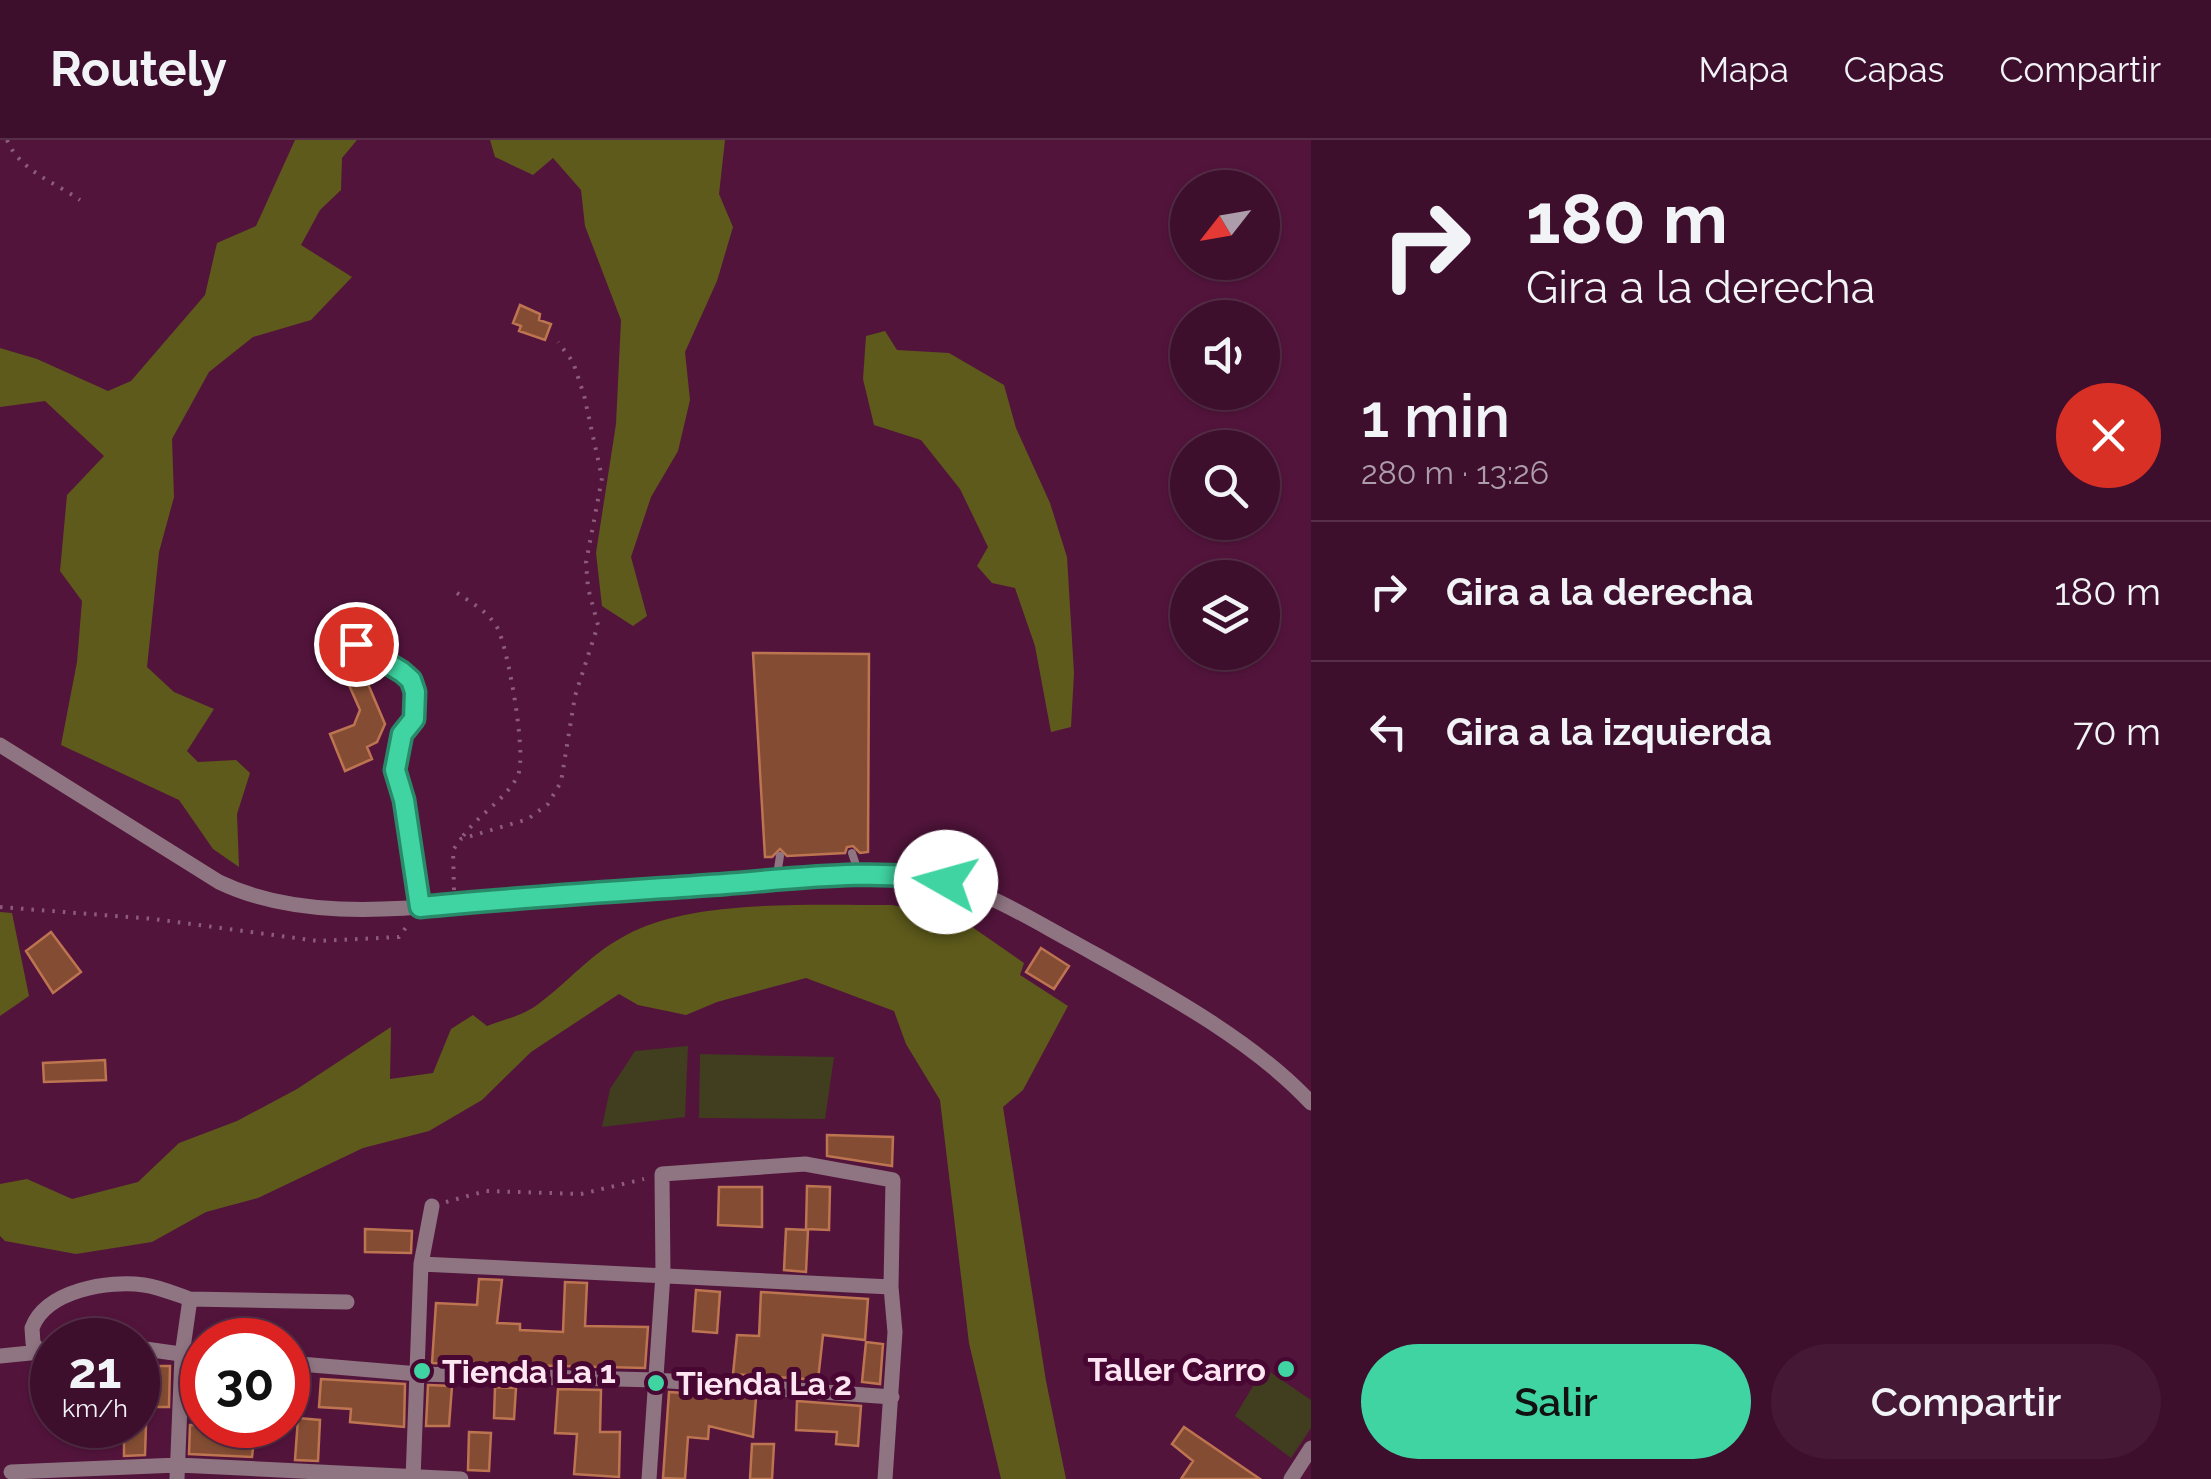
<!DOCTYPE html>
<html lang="es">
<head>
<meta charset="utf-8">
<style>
  body { margin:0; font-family:Raleway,sans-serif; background:#451835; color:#f1f3f6; height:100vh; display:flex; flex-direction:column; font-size:38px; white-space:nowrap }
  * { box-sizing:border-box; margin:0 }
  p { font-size:32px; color:#ad9caa }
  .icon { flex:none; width:55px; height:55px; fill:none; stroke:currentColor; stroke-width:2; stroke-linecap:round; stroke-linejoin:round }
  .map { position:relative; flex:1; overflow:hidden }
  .drawer { display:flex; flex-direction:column; background:#3e0f2d; width:900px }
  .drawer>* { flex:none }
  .hud { background:#3e0f2d; color:#f1f3f6; overflow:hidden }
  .needle { width:65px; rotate:239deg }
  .buttons { position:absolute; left:1170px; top:30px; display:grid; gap:20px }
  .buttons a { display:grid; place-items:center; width:110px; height:110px; border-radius:50%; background:#3e0f2d; box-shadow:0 2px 8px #0004,0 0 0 2px #572f49; font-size:50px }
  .speed { position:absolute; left:30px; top:1178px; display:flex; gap:20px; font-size:50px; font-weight:700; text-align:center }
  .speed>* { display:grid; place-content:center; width:130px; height:130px; border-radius:50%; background:#3e0f2d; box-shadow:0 2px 8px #0004,0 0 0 2px #572f49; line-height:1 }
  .speed small { font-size:25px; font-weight:400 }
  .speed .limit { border:15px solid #d22; background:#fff; color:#111 }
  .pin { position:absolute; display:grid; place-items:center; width:85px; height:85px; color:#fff; margin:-42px; border:5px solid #fff; border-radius:50%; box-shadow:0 2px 10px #0007 }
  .me { position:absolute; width:110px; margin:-55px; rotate:277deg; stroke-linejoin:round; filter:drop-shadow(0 0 8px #0008) }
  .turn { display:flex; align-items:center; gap:35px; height:210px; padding:0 50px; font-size:45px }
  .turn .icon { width:130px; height:130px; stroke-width:2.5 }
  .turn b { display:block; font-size:70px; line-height:85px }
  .round { display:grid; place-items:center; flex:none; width:105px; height:105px; border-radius:52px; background:#451835 }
  .head { display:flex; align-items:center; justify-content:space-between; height:170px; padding:0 50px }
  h1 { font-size:60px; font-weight:600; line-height:75px }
  .primary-button { display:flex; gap:20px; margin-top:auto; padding:20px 50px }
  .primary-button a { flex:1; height:115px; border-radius:60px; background:#3fd4a2; color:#111; font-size:40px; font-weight:600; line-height:115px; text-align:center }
  .primary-button a+a { background:#451835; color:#f1f3f6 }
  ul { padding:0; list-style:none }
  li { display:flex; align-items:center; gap:30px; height:140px; padding:0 50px; border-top:2px solid #572f49 }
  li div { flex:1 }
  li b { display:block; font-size:38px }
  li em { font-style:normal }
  header { display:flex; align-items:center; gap:60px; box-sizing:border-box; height:140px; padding:0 50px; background:#3e0f2d; border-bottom:2px solid #572f49 }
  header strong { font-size:48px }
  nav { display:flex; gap:55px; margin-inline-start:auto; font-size:35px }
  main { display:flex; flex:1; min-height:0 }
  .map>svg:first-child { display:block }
  .green { fill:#403e1e }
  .forest { fill:#5e5a1b }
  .building { fill:#844d33; stroke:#bd7450; stroke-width:2.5 }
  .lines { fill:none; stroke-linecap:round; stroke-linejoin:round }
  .path { stroke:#8d5c7a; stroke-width:4; stroke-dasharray:2.5 8; stroke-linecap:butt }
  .service { stroke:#8f7582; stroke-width:8 }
  .minor { stroke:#8f7582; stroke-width:15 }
  .route-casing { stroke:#298a69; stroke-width:25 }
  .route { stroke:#3fd4a2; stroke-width:18 }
  .poi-dot { fill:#3fd4a2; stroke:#480732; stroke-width:4 }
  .labels { text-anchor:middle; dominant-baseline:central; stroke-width:10; stroke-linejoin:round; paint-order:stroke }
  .poi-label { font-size:32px; font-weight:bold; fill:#fde5f1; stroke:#480732; text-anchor:start }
</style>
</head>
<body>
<header>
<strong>Routely</strong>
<nav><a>Mapa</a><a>Capas</a><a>Compartir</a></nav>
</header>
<main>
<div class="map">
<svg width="1311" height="1339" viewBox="0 0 1311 1339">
  <rect width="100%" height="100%" fill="#53143c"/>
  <path class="green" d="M688,906L685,977L602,987L610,949L635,911Z
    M700,914L834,917L825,979L699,978Z
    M1264,1228L1311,1260V1288L1291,1318L1235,1276Z"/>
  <path class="forest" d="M295,0H357L342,18L341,50L320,70L301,105L352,137L311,180L253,197L209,232L172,299L174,357L159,412L147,527L174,552L214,569L187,611L198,622L236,620L250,633L237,674L239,727L213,709L179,660L61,605L77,522L82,461L60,431L67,355L104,316L45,261L0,267V208L37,219L108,251L131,241L205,155L217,103L256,86Z
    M490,0H725L719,54L733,87L717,141L685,212L690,260L678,311L651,357L631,417L647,476L633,486L602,466L596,413L616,284L621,180L585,86L581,50L553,18L533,35L495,17Z
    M885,191L897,210L949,213L1004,245L1016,288L1050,363L1067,417L1074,533L1071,587L1051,592L1035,506L1015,448L992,443L977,426L988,407L960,349L921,300L874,285L863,239L866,196Z
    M892,765L962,780L1024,823L1020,835L1068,866L1023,950L1003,967L1046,1241L1066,1339H1001L969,1203L940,960L906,904L894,871L806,838L717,862L686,875L638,865L619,854L531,912L482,960L429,991L363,1008L258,1058L206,1072L152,1102L76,1114L5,1101L0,1096V1044L27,1039L72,1059L138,1042L179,1003L237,981L297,949L391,887L390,939L433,933L451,889L473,875L487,886C503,880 524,875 537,865C575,837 594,808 641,788C707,760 819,765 892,765Z
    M0,772L12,773L29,856L0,876Z"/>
  <path class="building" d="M520,165L540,174L539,180L551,184L545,200L519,191L521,186L513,183Z
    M753,513L869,514L868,712L860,713L853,706L847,707L845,713L787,716L780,709L772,717H765Z
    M365,537L385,584L377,602L367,607L372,619L345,631L330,594L354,585L360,570L349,545Z
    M51,792L81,832L53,853L26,811Z
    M1041,808L1069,826L1054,849L1026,832Z
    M105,920L106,940L44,942L43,923Z
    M827,995L893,997L892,1026L827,1016Z
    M807,1046L830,1047L829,1090L806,1089Z
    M719,1047H762V1087L718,1085Z
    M365,1089L412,1091L411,1113L365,1112Z
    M786,1089L808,1090L806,1132L784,1130Z
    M479,1139L502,1140L497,1183L520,1184V1190L563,1192L565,1142L587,1143L585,1186L648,1187L645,1228L432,1223L436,1163L477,1165Z
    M696,1150L720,1152L717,1193L693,1191Z
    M761,1152L868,1159L865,1200L823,1195L818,1240L733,1234L737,1195L759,1196Z
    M866,1202L883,1204L880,1244L862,1242Z
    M149,1226H170L169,1267H147Z
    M321,1239L405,1244L404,1287L350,1282L351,1269L319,1267Z
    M428,1245L452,1246L449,1286H426Z
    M495,1247L516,1248L514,1279L494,1278Z
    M558,1249L601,1250L600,1292H620L619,1337L574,1334L577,1294L555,1293Z
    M669,1252L756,1258L753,1297L709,1286L708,1299L688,1297L685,1339L663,1338Z
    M797,1261L861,1266L858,1306L836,1304L837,1292L796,1290Z
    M298,1278L320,1280L318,1321L295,1320Z
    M124,1285H146L145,1315L124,1316Z
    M190,1285H235L236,1290H255L252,1317L189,1314Z
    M1184,1287L1260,1339H1181L1193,1321L1172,1304Z
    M469,1292L491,1293L489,1331L468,1330Z
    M752,1304H774L772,1339H750Z"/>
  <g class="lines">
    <path class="path" d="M7,0C19,30 54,42 80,60
      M457,453C472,463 489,472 498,489C508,510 527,614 518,635C507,659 477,675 461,699
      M454,750L453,710L461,699L528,679L548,664L561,642L575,556L598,485L588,448L586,423L602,338L584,255L573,222L558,202
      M0,767L154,779L318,801L399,797L409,783
      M446,1062L486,1051L581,1054L644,1039"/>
    <path class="service" d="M356,504L402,532L411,540L415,552L414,579L402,593L395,630L405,660L421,767
      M852,713L860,737
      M776,741L780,716"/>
    <path class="minor" d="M0,605L219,742C300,781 399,769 486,762C589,754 692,744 795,740C837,738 882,731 923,737C978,745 1027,777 1075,803C1152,846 1251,898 1311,963
      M421,1124L891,1147
      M138,1208L202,1217
      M52,1210L40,1212L33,1203L32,1188C46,1150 109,1140 144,1145C159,1147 175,1154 190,1159
      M0,1216L40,1212
      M288,1223L419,1234L656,1240L892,1257
      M11,1332L178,1325L461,1339
      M177,1339L182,1215L190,1159L347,1162
      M413,1339L421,1124L432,1066
      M649,1339L663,1134L662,1034L805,1024L893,1040L891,1147L895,1192L885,1339
      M1291,1339L1311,1308"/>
  </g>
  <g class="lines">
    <g class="route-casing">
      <path id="route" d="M356,504L402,532L411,540L415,552L414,579L402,594L395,630L404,660L420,767C522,757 624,751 725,744C791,739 883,727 946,742"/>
    </g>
    <use href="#route" class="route"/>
  </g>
  <g class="poi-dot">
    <circle cx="1286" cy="1229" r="10"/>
    <circle cx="422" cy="1231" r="10"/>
    <circle cx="656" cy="1243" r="10"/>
  </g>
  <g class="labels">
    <g class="poi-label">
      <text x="1266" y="1229" text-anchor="end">Taller Carro</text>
      <text x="442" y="1231">Tienda La 1</text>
      <text x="676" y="1243">Tienda La 2</text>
    </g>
  </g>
</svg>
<div class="buttons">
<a><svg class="needle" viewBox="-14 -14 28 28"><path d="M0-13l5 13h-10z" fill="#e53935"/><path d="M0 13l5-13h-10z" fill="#ad9caa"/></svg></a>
<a><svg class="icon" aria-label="sound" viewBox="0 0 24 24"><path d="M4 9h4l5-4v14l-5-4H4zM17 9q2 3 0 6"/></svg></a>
<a><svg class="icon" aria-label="search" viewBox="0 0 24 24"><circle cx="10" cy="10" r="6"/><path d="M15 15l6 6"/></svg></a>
<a><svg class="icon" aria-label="layers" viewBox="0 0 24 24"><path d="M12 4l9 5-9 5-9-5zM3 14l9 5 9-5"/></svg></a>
</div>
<div class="speed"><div>21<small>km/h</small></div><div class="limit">30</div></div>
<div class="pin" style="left:356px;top:504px;background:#d93025"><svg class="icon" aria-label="arrive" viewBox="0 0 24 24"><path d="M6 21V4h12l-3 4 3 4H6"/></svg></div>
<svg class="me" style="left:946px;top:742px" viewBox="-20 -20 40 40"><circle r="19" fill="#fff"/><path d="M0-13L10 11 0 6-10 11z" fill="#3fd4a2"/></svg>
</div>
<section class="drawer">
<div class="hud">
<div class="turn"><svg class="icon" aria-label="right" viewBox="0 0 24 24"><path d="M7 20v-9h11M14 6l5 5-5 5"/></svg><div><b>180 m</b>Gira a la derecha</div></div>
</div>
<div class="head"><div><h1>1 min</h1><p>280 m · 13:26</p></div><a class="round" style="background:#d93025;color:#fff"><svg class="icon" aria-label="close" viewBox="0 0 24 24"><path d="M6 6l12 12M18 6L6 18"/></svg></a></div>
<ul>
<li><svg class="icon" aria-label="right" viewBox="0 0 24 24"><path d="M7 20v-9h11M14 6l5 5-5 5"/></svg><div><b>Gira a la derecha</b></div><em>180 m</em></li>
<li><svg class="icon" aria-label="left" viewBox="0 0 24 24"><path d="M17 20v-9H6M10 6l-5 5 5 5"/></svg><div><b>Gira a la izquierda</b></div><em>70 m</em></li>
</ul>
<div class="primary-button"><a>Salir</a><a>Compartir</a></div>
</section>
</main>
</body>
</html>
